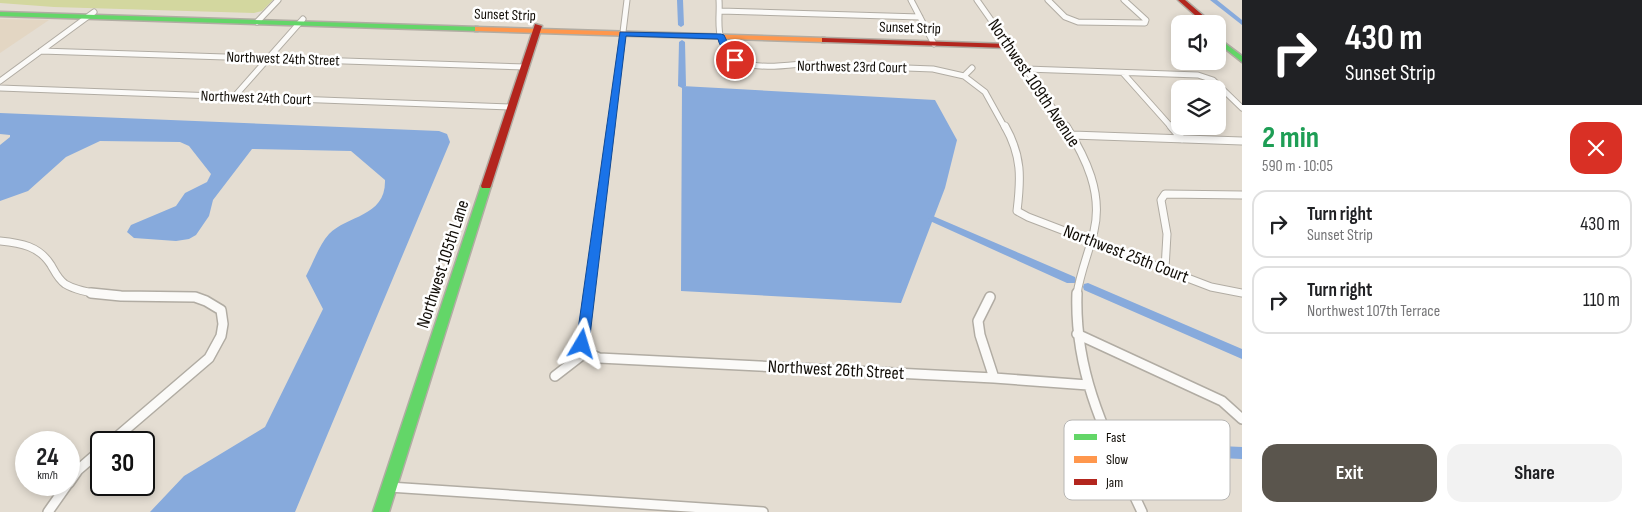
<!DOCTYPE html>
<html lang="en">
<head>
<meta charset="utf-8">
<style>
  body { margin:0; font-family:"Sofia Sans Condensed",sans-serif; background:#f2f2f2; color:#202124; height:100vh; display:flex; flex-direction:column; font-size:19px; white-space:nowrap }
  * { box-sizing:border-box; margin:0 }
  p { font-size:16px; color:#757577 }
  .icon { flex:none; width:28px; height:28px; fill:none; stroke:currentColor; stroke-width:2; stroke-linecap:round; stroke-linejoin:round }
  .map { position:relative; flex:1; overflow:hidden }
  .side { display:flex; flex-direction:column; background:#fff; width:400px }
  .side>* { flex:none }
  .hud { background:#202124; color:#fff; overflow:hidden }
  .tools { position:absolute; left:1171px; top:15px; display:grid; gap:10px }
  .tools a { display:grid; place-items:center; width:55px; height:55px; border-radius:10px; background:#fff; box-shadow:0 2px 8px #0003; font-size:25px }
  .speed { position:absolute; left:15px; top:431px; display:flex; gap:10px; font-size:25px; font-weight:700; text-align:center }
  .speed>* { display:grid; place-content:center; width:65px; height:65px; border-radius:50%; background:#fff; box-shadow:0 2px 8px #0003; line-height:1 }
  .speed small { font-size:12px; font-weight:400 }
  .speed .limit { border:2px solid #111; border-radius:8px; background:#fff; color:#111 }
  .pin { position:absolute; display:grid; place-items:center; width:42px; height:42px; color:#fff; margin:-21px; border:2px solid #fff; border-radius:50%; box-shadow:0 1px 5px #0007 }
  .me { position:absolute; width:55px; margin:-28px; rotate:7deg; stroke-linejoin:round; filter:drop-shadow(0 0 4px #0008) }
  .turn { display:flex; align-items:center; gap:18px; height:105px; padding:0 20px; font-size:22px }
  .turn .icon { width:65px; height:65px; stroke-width:2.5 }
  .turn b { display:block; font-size:35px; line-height:42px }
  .round { display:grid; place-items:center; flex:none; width:52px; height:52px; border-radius:15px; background:#f2f2f2 }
  .summary { display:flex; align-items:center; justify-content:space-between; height:85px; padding:0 20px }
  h1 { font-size:30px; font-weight:700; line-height:38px; color:#1e9e55 }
  .action { display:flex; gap:10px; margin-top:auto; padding:10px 20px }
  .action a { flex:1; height:58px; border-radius:15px; background:#5a554d; color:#fff; font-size:20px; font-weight:700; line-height:58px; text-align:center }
  .action a+a { background:#f2f2f2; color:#202124 }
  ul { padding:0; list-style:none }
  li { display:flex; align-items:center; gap:15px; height:68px; margin:0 10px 8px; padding:0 10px; border:2px solid #e0e0e0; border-radius:15px }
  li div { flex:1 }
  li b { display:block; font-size:19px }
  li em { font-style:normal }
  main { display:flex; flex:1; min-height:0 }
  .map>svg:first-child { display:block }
  .built { fill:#e3d6c3 }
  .green { fill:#d3d79f }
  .water { fill:#87aadc }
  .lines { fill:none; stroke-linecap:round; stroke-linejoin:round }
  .canal { fill:#87aadc; fill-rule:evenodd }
  .street-far2-casing { stroke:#b1aca3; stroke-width:7 }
  .street-far1-casing { stroke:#b1aca3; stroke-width:9 }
  .street-casing { stroke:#b1aca3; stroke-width:12 }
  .fast-casing { stroke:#b1aca3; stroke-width:3 }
  .slow-casing { stroke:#b1aca3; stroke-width:3 }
  .jam-casing { stroke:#b1aca3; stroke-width:3 }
  .street-far2 { stroke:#fbfaf8; stroke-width:5 }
  .street-far1 { stroke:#fbfaf8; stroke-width:7 }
  .street { stroke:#fbfaf8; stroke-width:9 }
  .fast { fill:#63d668; fill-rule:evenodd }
  .slow { fill:#ff974d; fill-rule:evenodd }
  .jam { fill:#b3261e; fill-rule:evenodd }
  .route { fill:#1a73e8; stroke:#114b97 }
  .labels { text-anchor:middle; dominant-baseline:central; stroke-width:5; stroke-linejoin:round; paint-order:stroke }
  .far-street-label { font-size:15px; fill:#100c06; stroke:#fff }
  .street-label { font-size:18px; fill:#100c06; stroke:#fff }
  .key { fill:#fff; stroke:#b7b6b4; stroke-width:1 }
  .key-label { font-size:14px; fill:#100c06 }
</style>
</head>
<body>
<main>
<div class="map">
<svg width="1242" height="512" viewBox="0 0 1242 512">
  <rect width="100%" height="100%" fill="#e4ddd2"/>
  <path class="built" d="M0,19L49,20L0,53Z"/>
  <path class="green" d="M0,0H273L262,11L254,13L54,7L0,3Z"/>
  <path class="water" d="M682,86L935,100L957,140L945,188L901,303L681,291Z
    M0,113L439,131L447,134L450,142L295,512H150L184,476L265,427L323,309L306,276C313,263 319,245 329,234C347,215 386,217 385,180L351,151L252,149L213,200L209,216L196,235L189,239L176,241L134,238L127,232L131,225L176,206L185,193L207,182L211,174L189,146L180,142L100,141L66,157L28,191L0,201V145L10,137V135L0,134Z"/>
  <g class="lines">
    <path class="canal" d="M677,0H683L684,25L681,27L678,25Z
      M1210,0H1217L1242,20V25Z
      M682,40L685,42L686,86L682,88L678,86L679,42Z
      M933,216L1075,277L1076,280L1075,283H1067L930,221L928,219Z
      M1088,283L1242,349V359L1084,290L1083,287L1084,284Z
      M1154,443L1242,447V459L1154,455L1149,453L1148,449L1149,445Z"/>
    <g class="street-far2-casing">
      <path id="street-far2" d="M719,0C720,13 717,27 721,39C732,73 772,67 800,64L933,69L964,76
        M911,0L934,44
        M977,0L1067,128
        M1048,0L1065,17L1078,22L1145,23L1146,20L1124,0
        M720,11L920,17
        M257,22L278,0
        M41,51L526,67
        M972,68L964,76L985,92L1005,128
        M1026,69L1198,75L1213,80L1242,108
        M1123,73L1172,128
        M0,81L94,12
        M0,88L512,107
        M234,97L303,19
        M611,128L627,0"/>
    </g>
    <g class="street-far1-casing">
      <path id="street-far1" d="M1005,126C1022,156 1021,178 1017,211L1028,217L1211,287L1242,293
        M1066,126C1086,158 1103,193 1094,231C1089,252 1080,273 1077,294
        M1171,126L1182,139
        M1072,135L1242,141
        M0,241C21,243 39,246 51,265C55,272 58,279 65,284C75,290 87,292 99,294
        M1165,269L1167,234L1161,200L1165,194L1242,195
        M589,294L611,126"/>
    </g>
    <g class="street-casing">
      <path id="street" d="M91,293L121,296L195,297L206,301L221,310L223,324L221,336L209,358L111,442
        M1077,293C1074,376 1108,439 1142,512
        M990,297L978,321L980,335L994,378
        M1077,334L1222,401L1242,419
        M586,352L599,358L994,378L1088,385
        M586,352L583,343L589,293
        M555,376L586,352
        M69,483L78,470L101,450
        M389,487L763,512
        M48,512L67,485"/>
    </g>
    <g class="fast-casing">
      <path id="fast" d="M0,12L478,27L482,29L478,31L0,16Z
        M1218,38L1242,56V62L1218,43Z
        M486,183L491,186L389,512H373L481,186Z"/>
    </g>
    <g class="slow-casing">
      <path id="slow" d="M475,27L825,38L829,40L825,42L478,31H475Z"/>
    </g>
    <g class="jam-casing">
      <path id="jam" d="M1178,0H1185L1213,24H1205Z
        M535,24L542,26L491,186L490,188H482L481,186Z
        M822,38L1009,44L1013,46L1009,48L825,42H822Z"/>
    </g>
    <use href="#street-far2" class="street-far2"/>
    <use href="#street-far1" class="street-far1"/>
    <use href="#street" class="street"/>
    <use href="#fast" class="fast"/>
    <use href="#slow" class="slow"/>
    <use href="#jam" class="jam"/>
  </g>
  <path class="route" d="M620,32L721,34L724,35C728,45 734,51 739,60L732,62C727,53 720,48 718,39L626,36L589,344L587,347H578L576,344Z"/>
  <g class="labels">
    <g class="far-street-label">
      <text transform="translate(505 15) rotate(2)">Sunset Strip</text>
      <text transform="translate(910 28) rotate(2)">Sunset Strip</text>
      <text transform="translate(283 59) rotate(2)">Northwest 24th Street</text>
      <text transform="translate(852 67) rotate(1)">Northwest 23rd Court</text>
      <text transform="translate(256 98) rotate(2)">Northwest 24th Court</text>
    </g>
    <g class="street-label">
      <text transform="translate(1034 83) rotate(56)">Northwest 109th Avenue</text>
      <text transform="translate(1126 254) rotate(21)">Northwest 25th Court</text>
      <text transform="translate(443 264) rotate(-72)">Northwest 105th Lane</text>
      <text transform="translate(836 370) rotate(3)">Northwest 26th Street</text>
    </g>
  </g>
  <rect x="1064" y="420" width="166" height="80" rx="8" class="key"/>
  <rect x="1074" y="434" width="23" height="6" fill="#63d668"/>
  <rect x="1074" y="456" width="23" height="7" fill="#ff974d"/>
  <rect x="1074" y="479" width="23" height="6" fill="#b3261e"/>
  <g class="key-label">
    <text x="1106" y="442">Fast</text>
    <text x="1106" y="464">Slow</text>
    <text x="1106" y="487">Jam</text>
  </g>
</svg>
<div class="tools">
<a><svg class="icon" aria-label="sound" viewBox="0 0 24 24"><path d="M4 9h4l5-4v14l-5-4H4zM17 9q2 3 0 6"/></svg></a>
<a><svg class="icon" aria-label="layers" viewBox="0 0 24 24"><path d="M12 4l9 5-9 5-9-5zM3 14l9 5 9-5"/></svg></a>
</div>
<div class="speed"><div>24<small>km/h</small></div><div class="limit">30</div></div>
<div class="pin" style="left:735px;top:60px;background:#d93025"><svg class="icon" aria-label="arrive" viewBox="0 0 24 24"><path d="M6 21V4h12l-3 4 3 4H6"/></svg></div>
<svg class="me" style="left:582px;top:344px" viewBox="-20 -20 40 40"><path d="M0-17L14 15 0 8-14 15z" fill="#1a73e8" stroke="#fff" stroke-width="4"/></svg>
</div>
<section class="side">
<div class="hud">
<div class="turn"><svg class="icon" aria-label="right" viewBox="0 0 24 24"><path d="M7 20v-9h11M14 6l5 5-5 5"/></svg><div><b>430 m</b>Sunset Strip</div></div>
</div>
<div class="summary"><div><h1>2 min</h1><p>590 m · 10:05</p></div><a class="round" style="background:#d93025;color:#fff"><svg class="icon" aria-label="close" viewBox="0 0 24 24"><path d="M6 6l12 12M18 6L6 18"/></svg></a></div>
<ul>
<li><svg class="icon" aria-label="right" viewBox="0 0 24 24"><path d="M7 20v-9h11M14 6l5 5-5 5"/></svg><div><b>Turn right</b><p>Sunset Strip</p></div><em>430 m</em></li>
<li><svg class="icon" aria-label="right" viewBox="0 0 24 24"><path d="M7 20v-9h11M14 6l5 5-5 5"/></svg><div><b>Turn right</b><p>Northwest 107th Terrace</p></div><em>110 m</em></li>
</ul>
<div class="action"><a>Exit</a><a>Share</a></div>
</section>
</main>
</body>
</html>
